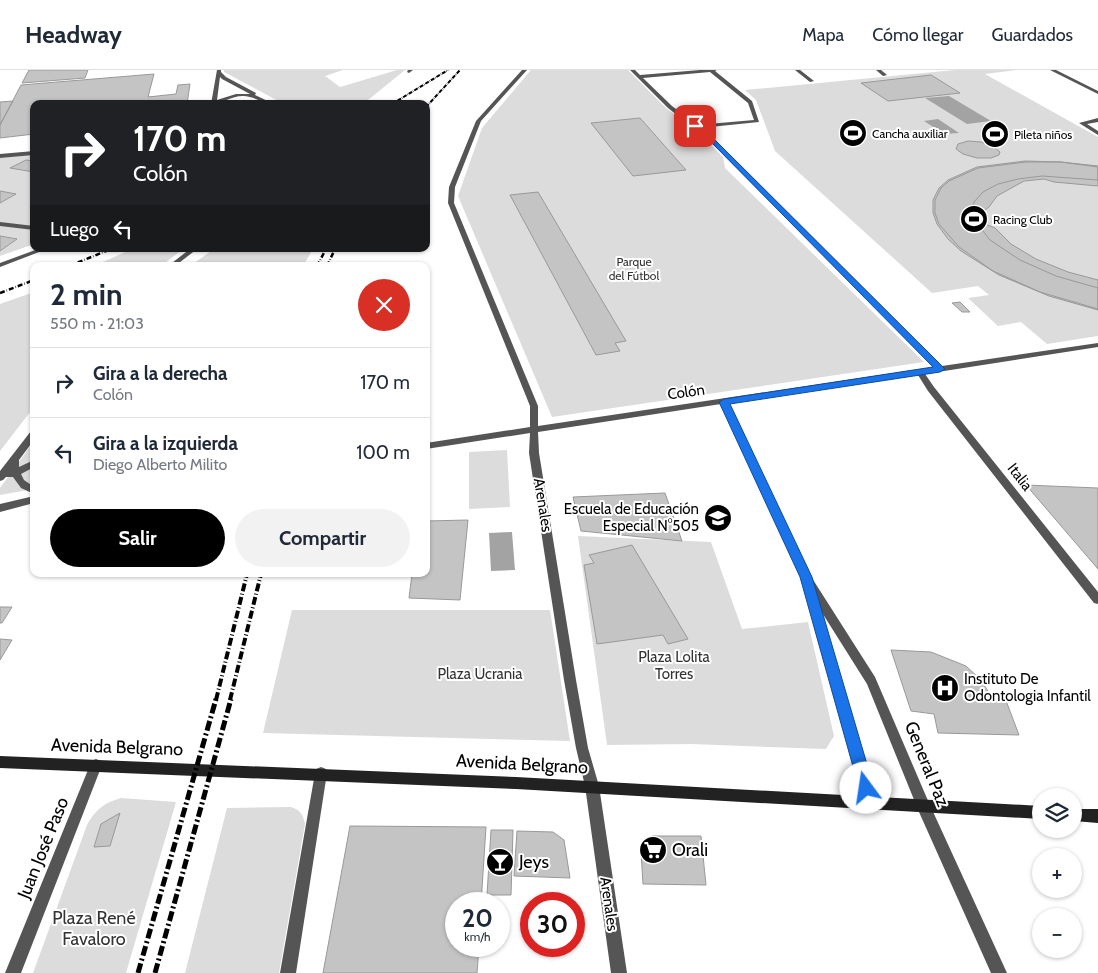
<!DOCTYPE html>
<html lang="es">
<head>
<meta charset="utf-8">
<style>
  body { margin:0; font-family:Cabin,sans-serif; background:#f2f2f3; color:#1f2937; height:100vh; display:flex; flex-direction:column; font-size:19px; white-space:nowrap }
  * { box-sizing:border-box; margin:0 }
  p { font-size:16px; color:#747a83 }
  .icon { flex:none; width:28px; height:28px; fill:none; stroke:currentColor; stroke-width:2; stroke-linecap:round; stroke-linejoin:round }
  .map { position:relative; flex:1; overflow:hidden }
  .panel { position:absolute; left:30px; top:192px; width:400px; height:315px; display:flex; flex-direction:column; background:#fff; border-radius:10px; box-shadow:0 1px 4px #0004 }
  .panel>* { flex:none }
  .banner { position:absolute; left:30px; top:30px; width:400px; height:152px; border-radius:10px; box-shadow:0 1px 4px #0004; background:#202124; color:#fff; overflow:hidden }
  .tools { position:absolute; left:1032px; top:718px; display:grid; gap:10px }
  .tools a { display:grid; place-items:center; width:50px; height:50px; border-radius:50%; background:#fff; box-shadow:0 1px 4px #0004; font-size:25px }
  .speed { position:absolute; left:445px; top:822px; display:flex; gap:10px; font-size:25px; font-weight:700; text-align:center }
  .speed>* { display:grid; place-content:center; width:65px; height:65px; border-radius:50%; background:#fff; box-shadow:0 1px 4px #0004; line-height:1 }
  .speed small { font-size:12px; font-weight:400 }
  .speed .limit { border:8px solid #d22; background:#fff; color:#111 }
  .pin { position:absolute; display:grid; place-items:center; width:42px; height:42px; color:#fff; margin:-21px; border-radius:10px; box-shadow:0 2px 8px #0006 }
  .me { position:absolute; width:55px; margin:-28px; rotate:346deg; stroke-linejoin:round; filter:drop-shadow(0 0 4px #0008) }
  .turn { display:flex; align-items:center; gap:18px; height:105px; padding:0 20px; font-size:22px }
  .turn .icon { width:65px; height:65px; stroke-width:2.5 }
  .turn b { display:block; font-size:35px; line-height:42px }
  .then { display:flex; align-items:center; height:48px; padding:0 20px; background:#0003; gap:10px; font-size:19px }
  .round { display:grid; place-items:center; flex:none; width:52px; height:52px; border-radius:26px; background:#f2f2f3 }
  .headline { display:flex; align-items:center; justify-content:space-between; height:85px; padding:0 20px }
  h1 { font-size:30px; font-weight:700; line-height:38px }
  .button { display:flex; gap:10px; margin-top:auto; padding:10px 20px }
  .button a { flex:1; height:58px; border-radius:30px; background:#000; color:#fff; font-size:20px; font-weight:700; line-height:58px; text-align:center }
  .button a+a { background:#f2f2f3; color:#1f2937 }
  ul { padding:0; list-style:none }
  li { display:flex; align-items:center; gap:15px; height:70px; padding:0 20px; border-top:1px solid #e0e1e3 }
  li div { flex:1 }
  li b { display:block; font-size:19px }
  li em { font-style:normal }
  header { display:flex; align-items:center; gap:30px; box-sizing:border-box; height:70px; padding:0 25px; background:#fff; border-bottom:1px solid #e0e1e3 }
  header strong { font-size:24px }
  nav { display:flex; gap:28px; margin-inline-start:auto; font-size:18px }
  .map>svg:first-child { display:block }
  .green { fill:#dcdcdc }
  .water { fill:#a3a3a3 }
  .building { fill:#c4c4c4; stroke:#999 }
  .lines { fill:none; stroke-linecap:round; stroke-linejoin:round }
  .street { fill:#555; fill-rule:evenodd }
  .secondary { fill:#222; fill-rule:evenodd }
  .rail-far3 { stroke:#000; stroke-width:2; stroke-dasharray:4 1 0.5 1; stroke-linecap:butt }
  .rail-far2 { stroke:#000; stroke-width:2.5; stroke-dasharray:5 2 0.5 2; stroke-linecap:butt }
  .rail-far1 { stroke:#000; stroke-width:4; stroke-dasharray:8 2.5 1 2.5; stroke-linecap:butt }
  .rail { stroke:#000; stroke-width:5; stroke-dasharray:10 3 2 3; stroke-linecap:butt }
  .route { fill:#1a73e8; stroke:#114b97 }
  .labels { text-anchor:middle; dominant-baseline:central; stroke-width:4; stroke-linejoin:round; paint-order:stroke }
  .far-poi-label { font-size:12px; fill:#000; stroke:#fff; text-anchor:start }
  .far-park-label { font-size:12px; fill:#333; stroke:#fff }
  .street-label { font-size:15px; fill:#000; stroke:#fff }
  .poi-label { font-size:15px; fill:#000; stroke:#fff; text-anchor:end }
  .park-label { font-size:15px; fill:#333; stroke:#fff }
  .near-street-label { font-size:18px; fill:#000; stroke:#fff }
  .near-poi-label { font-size:18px; fill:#000; stroke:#fff; text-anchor:start }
  .near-park-label { font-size:18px; fill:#333; stroke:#fff }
</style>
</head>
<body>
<header>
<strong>Headway</strong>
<nav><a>Mapa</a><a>Cómo llegar</a><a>Guardados</a></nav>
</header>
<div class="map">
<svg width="1098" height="903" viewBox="0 0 1098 903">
  <rect width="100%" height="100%" fill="#fff"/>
  <path class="green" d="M224,0H343L325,6L340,17L397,0H405L363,34H284L224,2Z
    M531,0H628L665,37L704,68L723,87L725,98L924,292L552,347L458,126L482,58Z
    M955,0H1017L985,4L1098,67V266L1047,274L1021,252L998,256L968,228L989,225L978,216L932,223L775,81L756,30L745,20Z
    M34,85V174L0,186V88Z
    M132,179H183L161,196H94Z
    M214,179H313L303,196H190Z
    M34,222V337L0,381V234Z
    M34,371V419L0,425V418Z
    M507,380L510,437L469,439V382Z
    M578,466L711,472L742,559L808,552L834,666L826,679L691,674L607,675Z
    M292,540H550L570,671L263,663Z
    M121,728L176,732L126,903H33L87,755C96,739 104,733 121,728Z
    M291,737C300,740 303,744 305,754L279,903H185L227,738Z"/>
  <path class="water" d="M949,26L991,51L967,54L925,28Z
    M938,49L959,63L944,64L924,51Z
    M512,462L515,500L491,501L489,463Z"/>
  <path class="building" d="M29,0H88L85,8L22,13Z
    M154,4L148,27L176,24L178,15L190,14L187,34H34V64L0,68V55L21,15Z
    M931,5L960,23L888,31L861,13Z
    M13,31L0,55V32Z
    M640,48L686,100L633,106L591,53Z
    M968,71L981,72L994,77L1000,82L999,85L991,88H977L963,84L956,79L958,74Z
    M26,90L34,91V102L10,98Z
    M1025,91L1061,92L1098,96V110L1042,106L1018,109L998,114L983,122L974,132L973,142L976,152L990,170L1020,190L1056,206L1098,218V240L1049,226L999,205L961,181L948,169L937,154L933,143V130L939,118L948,110L977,97Z
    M1026,92H1061L1098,97V116L1054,112L1044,109L1024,111L997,126L989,137L981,143L985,154L995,158L1011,174L1036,189L1068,202L1098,210V239L1040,222L993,201L959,177L939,154L935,143V130L941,118L949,111L978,98Z
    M0,121L16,124L0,133Z
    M538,122L626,271L615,273L620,281L596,285L510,125Z
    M0,166L17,169L0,181Z
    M960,232L970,242H962L952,233Z
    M1026,415L1098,418V499Z
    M665,423L682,471L581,461L573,427Z
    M468,450L460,530L409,528L412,504H426V451Z
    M632,475L688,569L668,574L663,565L597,574L584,495L594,493L589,485Z
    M0,537H12L2,553H0Z
    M0,569L12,570L0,590Z
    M891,580L931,582L966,596L981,610L991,626L1005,628L1019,665L938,663L934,644L911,641Z
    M120,743L110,776L94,777L101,754Z
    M350,756L486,757L481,834H456V876H479L477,903H323Z
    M491,760H513L511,825H487Z
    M517,761L553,762L564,770L570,808L514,806Z
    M652,766H701L706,815L643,814L641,782Z"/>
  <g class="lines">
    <path class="street" d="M217,0H221V2L226,7L256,23L255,25L274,34C263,34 254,26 243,26C231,26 222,34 211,34ZM220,7L222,9L250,24H236L217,30Z
      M408,0H413L409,3L407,2Z
      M522,0H527L481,51L455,117L454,133L538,336V356L934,297L710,71L668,38L630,0H635L640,5L700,0H717L715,1L752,31L759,52L700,58L714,69L942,296L1098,273V277L925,304L934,317L1098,522V534L1094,533L928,321L918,305L729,333L810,505L875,607L929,733L1007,903H991L919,742L867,614L821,541L877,734L875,739L870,740L865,739L805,520L807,517L721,334L538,362L539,383L576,610L588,678L599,716L627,903H611L585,716L576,678L564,610L529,383L530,363L426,379V373L530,357V336L448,133L449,117L476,51ZM710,2L748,33L754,50L697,55L672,36L643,8Z
      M795,0H800L814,11L810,12Z
      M876,0H881L887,5L883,6Z
      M1050,0H1056L1098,21V24Z
      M1098,48V52L1087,54L1098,61V65L1079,53Z
      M34,81V85L0,88V84Z
      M0,152L34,156V160L0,156Z
      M38,179H47L0,197V193Z
      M190,179H197L175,196H168Z
      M34,360V370L19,390V397L34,390V397L21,404L24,410L34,417V424L21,418L13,407H6L3,410L0,411V401L31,361Z
      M34,426V433L0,442V434Z
      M96,689L101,691L102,695L21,903H5L90,695L91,691Z
      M321,697L326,699L327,703L296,903H280L315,703L316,699Z"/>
    <path class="secondary" d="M0,686L516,707L1041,736V749L516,719L0,698Z
      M1074,739H1098V753L1074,751Z"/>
    <path class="rail-far3" d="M392,34L448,0
      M426,37L460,0"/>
    <path class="rail-far2" d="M69,196L111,179
      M317,196L326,179
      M327,196L335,179
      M0,223L34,210"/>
    <path class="rail-far1" d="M216,630L247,504
      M230,630L261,504"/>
    <path class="rail" d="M138,903L216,629
      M155,903L231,629"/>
  </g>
  <path class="route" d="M693,55H697L714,69L945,299L940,302L730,334L812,507L874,718L872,723L866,725L861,723L859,718L800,507L719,332L724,329L933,297L710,71L693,58Z"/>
  <defs>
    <g id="stadium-disc" transform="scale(1.4375)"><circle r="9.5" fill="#000" stroke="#fff"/><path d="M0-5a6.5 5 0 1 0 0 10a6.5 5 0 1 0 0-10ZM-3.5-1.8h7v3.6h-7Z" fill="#fff"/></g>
    <g id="school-disc" transform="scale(1.4375)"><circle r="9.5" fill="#000" stroke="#fff"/><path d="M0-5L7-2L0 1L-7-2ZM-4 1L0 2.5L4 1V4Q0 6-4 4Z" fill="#fff"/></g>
    <g id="hospital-disc" transform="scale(1.4375)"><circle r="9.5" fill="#000" stroke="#fff"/><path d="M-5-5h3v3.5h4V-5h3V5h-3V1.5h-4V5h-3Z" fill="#fff"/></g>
    <g id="supermarket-disc" transform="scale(1.4375)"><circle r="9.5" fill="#000" stroke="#fff"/><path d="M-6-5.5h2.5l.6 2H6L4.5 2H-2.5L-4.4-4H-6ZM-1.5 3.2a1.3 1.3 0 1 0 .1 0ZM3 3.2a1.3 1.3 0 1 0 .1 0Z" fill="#fff"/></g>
    <g id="bar-disc" transform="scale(1.4375)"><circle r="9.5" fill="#000" stroke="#fff"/><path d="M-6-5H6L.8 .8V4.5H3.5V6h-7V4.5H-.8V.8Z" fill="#fff"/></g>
  </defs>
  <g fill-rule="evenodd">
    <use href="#stadium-disc" x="853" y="63"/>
    <use href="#stadium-disc" x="995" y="64"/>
    <use href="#stadium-disc" x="974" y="149"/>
    <use href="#school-disc" x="718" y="448"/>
    <use href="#hospital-disc" x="945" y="618"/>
    <use href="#supermarket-disc" x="653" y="780"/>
    <use href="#bar-disc" x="500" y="792"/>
  </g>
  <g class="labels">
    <g class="far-poi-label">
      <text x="872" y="63">Cancha auxiliar</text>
      <text x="1014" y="64">Pileta niños</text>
      <text x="993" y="149">Racing Club</text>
    </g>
    <g class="far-park-label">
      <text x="634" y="191">Parque<tspan x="634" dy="14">del Fútbol</tspan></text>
    </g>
    <g class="street-label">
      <text transform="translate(686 322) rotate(-8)">Colón</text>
      <text transform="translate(1020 407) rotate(52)">Italia</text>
      <text transform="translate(543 435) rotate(81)">Arenales</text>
      <text transform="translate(609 834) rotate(82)">Arenales</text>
    </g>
    <g class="poi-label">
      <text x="699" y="439">Escuela de Educación<tspan x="699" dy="17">Especial N°505</tspan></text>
      <text x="964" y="609" text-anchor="start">Instituto De<tspan x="964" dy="17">Odontologia Infantil</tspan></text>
    </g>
    <g class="park-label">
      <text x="674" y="587">Plaza Lolita<tspan x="674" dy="17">Torres</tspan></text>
      <text x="480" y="604">Plaza Ucrania</text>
    </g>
    <g class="near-street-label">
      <text transform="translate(117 677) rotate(2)">Avenida Belgrano</text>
      <text transform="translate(522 694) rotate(3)">Avenida Belgrano</text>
      <text transform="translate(927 694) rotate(68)">General Paz</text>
      <text transform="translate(43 778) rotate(-68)">Juan José Paso</text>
    </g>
    <g class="near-poi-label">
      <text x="672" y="780">Orali</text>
      <text x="519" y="792">Jeys</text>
    </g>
    <g class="near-park-label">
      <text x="94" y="848">Plaza René<tspan x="94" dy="21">Favaloro</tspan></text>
    </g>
  </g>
</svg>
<div class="tools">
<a><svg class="icon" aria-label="layers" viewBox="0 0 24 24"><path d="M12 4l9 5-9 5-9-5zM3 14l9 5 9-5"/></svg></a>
<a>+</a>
<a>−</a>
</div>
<div class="speed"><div>20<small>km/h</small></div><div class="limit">30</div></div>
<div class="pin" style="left:695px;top:56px;background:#d93025"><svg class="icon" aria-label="arrive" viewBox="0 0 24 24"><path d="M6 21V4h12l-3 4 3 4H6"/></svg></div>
<svg class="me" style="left:866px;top:718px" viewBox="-20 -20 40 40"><circle r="19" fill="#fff"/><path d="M0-13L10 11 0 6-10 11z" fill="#1a73e8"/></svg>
<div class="banner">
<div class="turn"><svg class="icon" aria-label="right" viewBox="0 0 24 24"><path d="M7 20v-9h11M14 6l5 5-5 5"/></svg><div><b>170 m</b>Colón</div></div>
<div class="then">Luego<svg class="icon" aria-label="left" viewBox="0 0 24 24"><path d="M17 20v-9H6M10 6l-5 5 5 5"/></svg></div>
</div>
<section class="panel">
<div class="headline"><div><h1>2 min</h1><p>550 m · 21:03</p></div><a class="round" style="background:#d93025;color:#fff"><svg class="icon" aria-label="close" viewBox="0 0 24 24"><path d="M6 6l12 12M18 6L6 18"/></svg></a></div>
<ul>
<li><svg class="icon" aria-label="right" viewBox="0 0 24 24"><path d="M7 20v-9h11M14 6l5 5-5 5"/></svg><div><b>Gira a la derecha</b><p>Colón</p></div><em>170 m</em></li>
<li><svg class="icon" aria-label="left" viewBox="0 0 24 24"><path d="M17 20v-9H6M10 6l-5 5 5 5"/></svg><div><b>Gira a la izquierda</b><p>Diego Alberto Milito</p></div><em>100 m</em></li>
</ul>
<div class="button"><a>Salir</a><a>Compartir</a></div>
</section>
</div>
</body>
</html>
